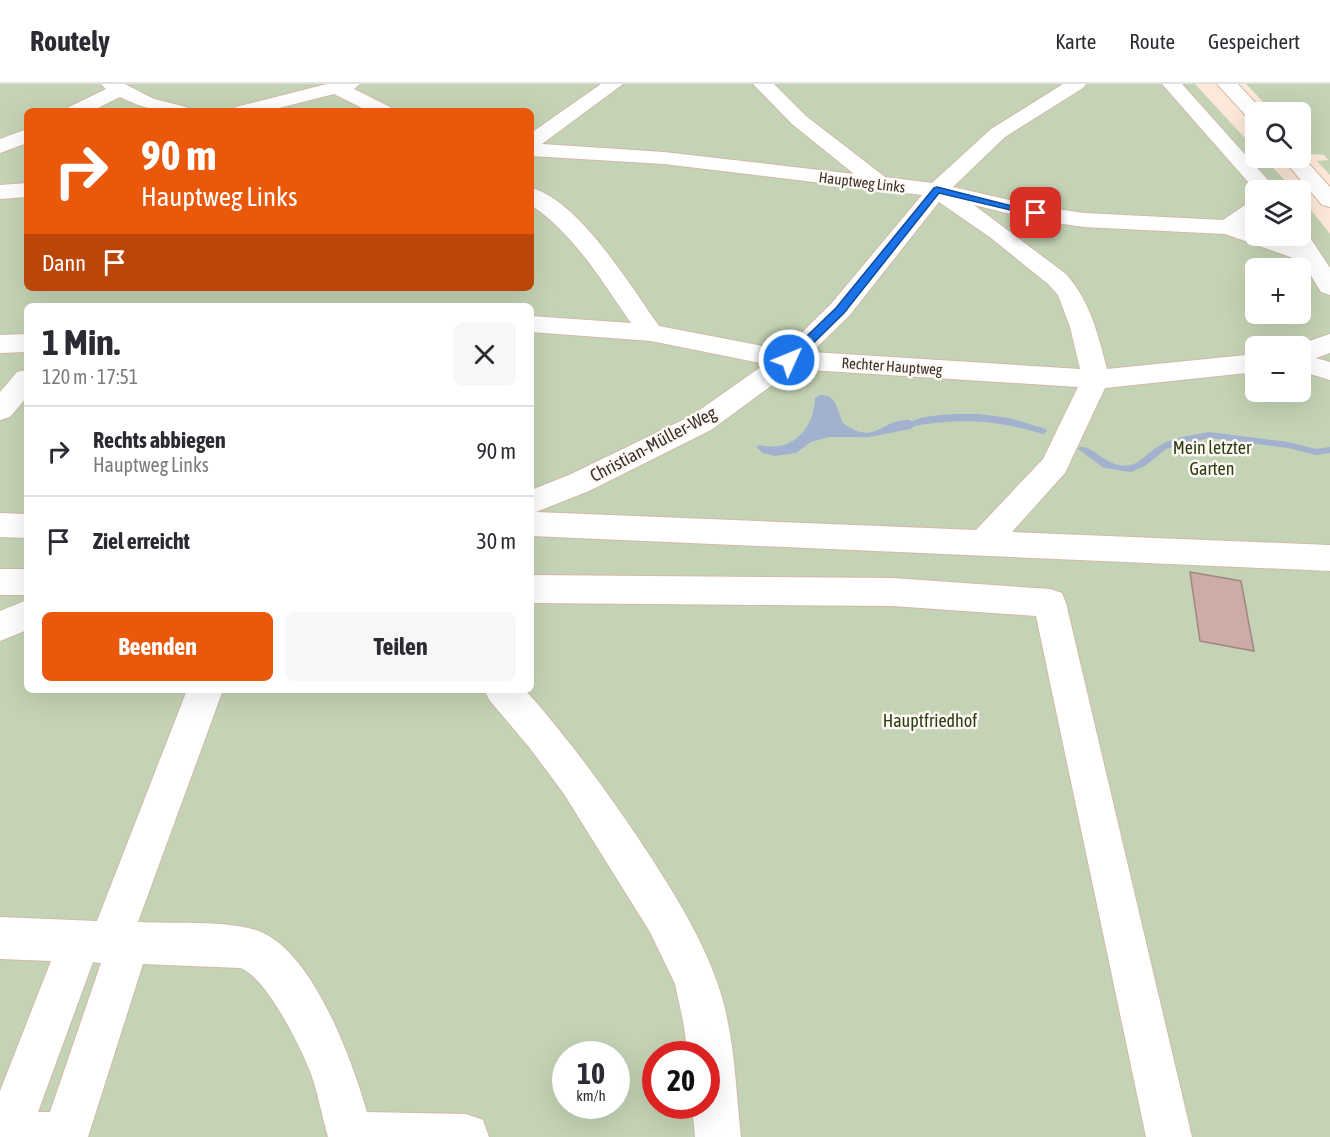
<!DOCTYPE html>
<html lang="de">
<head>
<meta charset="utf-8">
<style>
  body { margin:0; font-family:"Asap Condensed",sans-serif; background:#f7f7f7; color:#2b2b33; height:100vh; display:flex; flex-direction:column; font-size:22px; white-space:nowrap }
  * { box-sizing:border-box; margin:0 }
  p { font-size:20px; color:#7c7c81 }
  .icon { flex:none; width:33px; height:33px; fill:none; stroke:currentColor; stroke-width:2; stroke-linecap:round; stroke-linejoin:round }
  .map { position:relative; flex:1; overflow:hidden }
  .details { position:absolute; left:24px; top:219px; width:510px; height:390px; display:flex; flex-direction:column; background:#fff; border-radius:9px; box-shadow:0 6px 24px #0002 }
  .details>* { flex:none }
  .hud { position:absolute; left:24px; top:24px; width:510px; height:183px; border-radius:9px; box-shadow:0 6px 24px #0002; background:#ea580c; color:#fff; overflow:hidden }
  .tools { position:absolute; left:1245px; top:18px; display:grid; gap:12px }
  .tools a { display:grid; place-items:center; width:66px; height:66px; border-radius:9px; background:#fff; box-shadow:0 6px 24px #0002; font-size:30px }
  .speed { position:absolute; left:552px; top:957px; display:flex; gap:12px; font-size:30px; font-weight:700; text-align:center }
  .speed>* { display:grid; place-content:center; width:78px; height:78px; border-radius:50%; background:#fff; box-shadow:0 6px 24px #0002; line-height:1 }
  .speed small { font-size:15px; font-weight:400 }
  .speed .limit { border:9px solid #d22; background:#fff; color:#111 }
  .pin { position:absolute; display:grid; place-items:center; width:51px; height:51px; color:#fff; margin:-26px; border-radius:12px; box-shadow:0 3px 9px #0006 }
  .me { position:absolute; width:66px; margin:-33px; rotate:46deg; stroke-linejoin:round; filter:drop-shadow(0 0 4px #0008) }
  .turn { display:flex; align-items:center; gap:21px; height:126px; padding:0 18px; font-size:27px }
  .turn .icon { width:78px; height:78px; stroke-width:2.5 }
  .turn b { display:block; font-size:42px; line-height:51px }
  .then { display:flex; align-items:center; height:57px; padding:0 18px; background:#0003; gap:12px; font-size:22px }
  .round { display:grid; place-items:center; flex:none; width:63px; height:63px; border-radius:9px; background:#f7f7f7 }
  .overview { display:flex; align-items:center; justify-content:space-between; height:102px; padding:0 18px }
  h1 { font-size:36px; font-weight:700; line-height:45px }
  .cta { display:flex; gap:12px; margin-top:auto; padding:12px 18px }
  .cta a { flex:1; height:69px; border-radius:9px; background:#ea580c; color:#fff; font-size:24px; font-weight:700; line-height:69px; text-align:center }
  .cta a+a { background:#f7f7f7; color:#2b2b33 }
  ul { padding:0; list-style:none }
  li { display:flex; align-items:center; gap:18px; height:90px; padding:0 18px; border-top:2px solid #e1e1e2 }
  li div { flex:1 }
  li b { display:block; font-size:22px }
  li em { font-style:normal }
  header { display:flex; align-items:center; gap:36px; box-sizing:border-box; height:84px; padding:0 30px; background:#fff; border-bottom:2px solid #e1e1e2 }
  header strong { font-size:28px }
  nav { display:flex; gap:33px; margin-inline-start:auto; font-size:21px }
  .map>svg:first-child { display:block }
  .green { fill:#c4d3b5; fill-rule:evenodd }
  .water { fill:#a2b2ce }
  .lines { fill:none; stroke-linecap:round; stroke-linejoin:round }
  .stream { fill:#a2b2ce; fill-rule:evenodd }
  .building { fill:#ccaca7; stroke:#a48580; stroke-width:1.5 }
  .minor-casing { stroke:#d3b9a7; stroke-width:2 }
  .minor { fill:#fff; fill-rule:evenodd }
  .route { fill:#1a73e8; stroke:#114b97; stroke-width:1.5 }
  .labels { text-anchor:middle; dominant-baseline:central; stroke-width:5; stroke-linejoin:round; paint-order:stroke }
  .far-street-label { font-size:15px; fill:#3d322b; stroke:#fef8f5 }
  .street-label { font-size:18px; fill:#3d322b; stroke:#fef8f5 }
  .park-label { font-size:18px; fill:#2c3f11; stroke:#fef8f5 }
</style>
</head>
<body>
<header>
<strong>Routely</strong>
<nav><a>Karte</a><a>Route</a><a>Gespeichert</a></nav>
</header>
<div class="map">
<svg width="1330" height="1053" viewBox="0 0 1330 1053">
  <rect width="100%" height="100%" fill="#fde8d9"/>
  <path class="green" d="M0,0H1195L1255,65L1256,74H1264L1294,106H1256V152H1300L1301,113L1330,150V1053H0ZM27,27H531V204H27ZM1256,184H1300V230H1256ZM27,222H531V606H27ZM1256,262H1300V308H1256ZM566,970H616V1022H566ZM656,970H706V1022H656Z
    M1246,0H1330V91L1317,77L1328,76L1324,71L1311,70L1301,58L1300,28H1273Z"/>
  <path class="water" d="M820,311C837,310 837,326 843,339C876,363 879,335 910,336L915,341L911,345L869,353H829L811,358L796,369L775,372L763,369L756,363L760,361C792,369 814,345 815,314Z"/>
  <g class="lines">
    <path class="stream" d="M979,330L1009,334L1046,345L1047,347L1043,350C995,336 964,334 914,342L910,339C922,329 962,330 979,330Z
      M1209,348L1288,358L1316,365L1330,363V369L1316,371L1288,364L1209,354L1166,365L1145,382L1131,388L1104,384L1078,365L1080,363C1094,361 1108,386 1131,381C1142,378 1149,367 1159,362C1172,353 1193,351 1209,348Z"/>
  </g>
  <path class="building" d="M1190,488L1241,497L1254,567L1200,557Z"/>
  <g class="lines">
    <g class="minor-casing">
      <path id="minor" d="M101,0H125L154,15L186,23L189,27C160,27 146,26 120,13L92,27H66L69,23L106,5Z
        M327,0H360L354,5L390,23L393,27H368L334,10L267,27H233L236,23Z
        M601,0H623L542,60L664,68L854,90L792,40L753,0H774L806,32L885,93L932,99L991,45L1063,0H1086L1083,4L1005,53L953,103L1036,122L1084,129L1223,136L1248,119L1256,117V135L1245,141L1256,145V152H1274L1289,157V152H1300V147L1307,149L1330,184V211L1321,208L1302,177L1225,150L1084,143L1036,136L974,121L1066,190C1090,217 1098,250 1107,285L1256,270V288L1105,304L1065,389L1012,448L1330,461V487L531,452V406L569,391L691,332L765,280L651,257L531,248V232L631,239C601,196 575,151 531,121V104C579,116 631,203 659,242L784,266L831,220L922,111L664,80L531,72V49ZM939,118L991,154L1048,200L1058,211L1070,243L1080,285L812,268L849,232ZM794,285L1078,303L1043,375L976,446L536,428L589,407L711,346Z
        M1162,0H1182L1277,106L1256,107Z
        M1217,0H1238L1264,28H1256V37L1249,35Z
        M27,45V59L0,69V55Z
        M1300,70L1330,103V123L1322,121L1282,74H1300Z
        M27,99V113L0,115V101Z
        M27,250V268L0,269V251Z
        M1330,250V269L1316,274L1330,278V296L1300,287V262H1294Z
        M27,286V313L10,333L0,336V308L17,288Z
        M0,429L27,430V454L0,453Z
        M0,485H27V511H0Z
        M531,491L892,494L1050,505L1062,509L1066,519L1192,1053H1146L1036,532L892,522L531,519Z
        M27,516V546L0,557V527Z
        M187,606H223L138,838C174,840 221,836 256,846C312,864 352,976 367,1028L466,1030L483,1036L489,1053H328C322,1032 318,1010 311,990C302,965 265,891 240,884L143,880L88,1053H0V1007L51,877L0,875V833L97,837ZM93,878L101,879L50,1028H38Z
        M484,606H525L535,617C578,667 616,720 652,775C680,819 709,866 723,917C735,961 736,1008 741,1053H695L692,1022H706V970H688L683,937L675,900L650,848L564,710L529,663L490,617Z"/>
    </g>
    <use href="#minor" class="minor"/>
  </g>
  <path class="route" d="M937,103L1040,129L1036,132L939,109L844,229L793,279H785V273L836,224L934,104Z"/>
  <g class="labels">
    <g class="far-street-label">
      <text transform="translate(862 98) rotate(7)">Hauptweg Links</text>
      <text transform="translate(892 282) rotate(4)">Rechter Hauptweg</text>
    </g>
    <g class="street-label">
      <text transform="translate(653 360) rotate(-28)">Christian-Müller-Weg</text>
    </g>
    <g class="park-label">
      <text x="1212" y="363">Mein letzter<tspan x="1212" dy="21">Garten</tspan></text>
      <text x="930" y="636">Hauptfriedhof</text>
    </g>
  </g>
</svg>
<div class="tools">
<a><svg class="icon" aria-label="search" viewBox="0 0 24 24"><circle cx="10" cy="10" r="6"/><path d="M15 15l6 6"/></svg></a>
<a><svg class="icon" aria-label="layers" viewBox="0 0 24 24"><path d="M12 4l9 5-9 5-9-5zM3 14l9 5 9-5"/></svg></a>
<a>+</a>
<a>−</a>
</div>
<div class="speed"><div>10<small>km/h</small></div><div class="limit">20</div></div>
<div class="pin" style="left:1036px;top:129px;background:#d93025"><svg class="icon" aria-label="arrive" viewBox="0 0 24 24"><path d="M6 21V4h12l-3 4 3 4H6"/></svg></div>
<svg class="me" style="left:789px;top:276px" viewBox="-20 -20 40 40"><circle r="17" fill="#1a73e8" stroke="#fff" stroke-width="3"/><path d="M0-11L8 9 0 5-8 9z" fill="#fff"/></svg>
<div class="hud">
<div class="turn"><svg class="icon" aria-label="right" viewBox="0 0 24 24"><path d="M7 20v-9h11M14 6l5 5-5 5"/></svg><div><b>90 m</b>Hauptweg Links</div></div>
<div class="then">Dann<svg class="icon" aria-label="arrive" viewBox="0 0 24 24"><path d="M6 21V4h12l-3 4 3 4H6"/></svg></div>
</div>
<section class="details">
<div class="overview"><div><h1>1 Min.</h1><p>120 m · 17:51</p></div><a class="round"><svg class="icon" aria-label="close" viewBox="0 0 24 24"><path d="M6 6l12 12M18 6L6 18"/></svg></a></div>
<ul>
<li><svg class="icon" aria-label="right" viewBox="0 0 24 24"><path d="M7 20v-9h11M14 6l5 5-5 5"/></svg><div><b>Rechts abbiegen</b><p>Hauptweg Links</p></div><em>90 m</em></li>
<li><svg class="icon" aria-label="arrive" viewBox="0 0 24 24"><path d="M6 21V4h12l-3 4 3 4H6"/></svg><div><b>Ziel erreicht</b></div><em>30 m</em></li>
</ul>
<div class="cta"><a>Beenden</a><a>Teilen</a></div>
</section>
</div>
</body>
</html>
